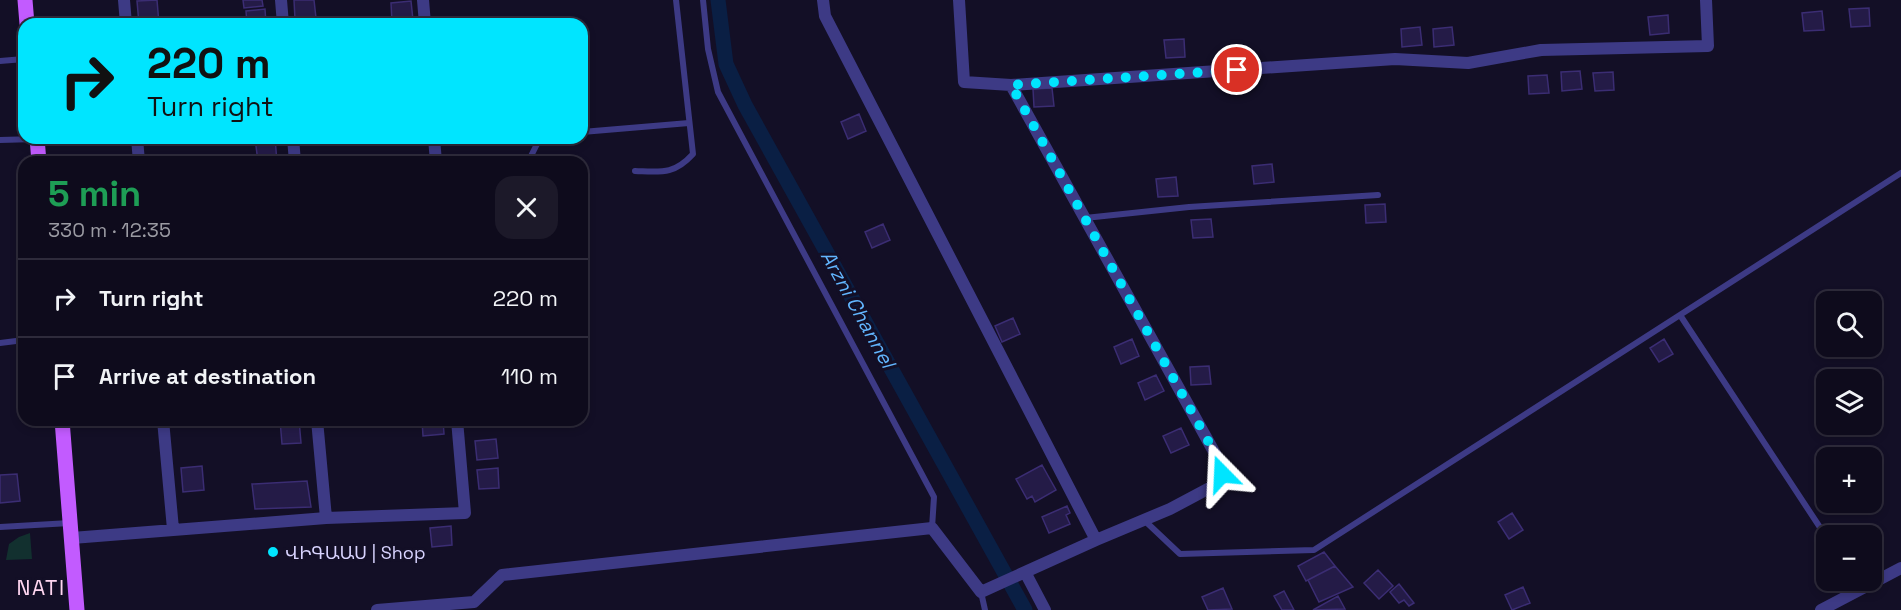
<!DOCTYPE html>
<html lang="en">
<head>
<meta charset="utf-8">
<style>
  body { margin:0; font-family:"Space Grotesk","Noto Sans Armenian",sans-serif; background:#1c1929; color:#f1f3f6; height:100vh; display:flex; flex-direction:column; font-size:22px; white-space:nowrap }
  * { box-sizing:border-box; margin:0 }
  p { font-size:20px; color:#9b9ba3 }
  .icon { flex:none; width:33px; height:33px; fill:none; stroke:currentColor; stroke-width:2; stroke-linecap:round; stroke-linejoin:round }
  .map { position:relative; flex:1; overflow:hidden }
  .sheet { position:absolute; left:18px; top:156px; width:570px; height:270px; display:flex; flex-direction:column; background:#0e0b1c; border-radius:18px; box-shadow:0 3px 9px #0003,0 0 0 2px #2e2b3b }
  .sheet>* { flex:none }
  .guide { position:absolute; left:18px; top:18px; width:570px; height:126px; border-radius:18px; box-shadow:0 3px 9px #0003,0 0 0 2px #2e2b3b; background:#00e5ff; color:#111; overflow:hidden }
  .buttons { position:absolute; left:1816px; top:291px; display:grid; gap:12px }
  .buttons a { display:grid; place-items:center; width:66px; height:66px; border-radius:12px; background:#0e0b1c; box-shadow:0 3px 9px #0003,0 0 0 2px #2e2b3b; font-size:30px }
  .pin { position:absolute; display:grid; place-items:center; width:51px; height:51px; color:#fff; margin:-26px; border:3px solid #fff; border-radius:50%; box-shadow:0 2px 6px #0007 }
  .me { position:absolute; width:66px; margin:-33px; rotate:339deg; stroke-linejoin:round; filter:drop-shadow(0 0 4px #0008) }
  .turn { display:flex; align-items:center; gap:21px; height:126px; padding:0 30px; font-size:27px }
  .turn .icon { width:78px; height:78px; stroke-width:2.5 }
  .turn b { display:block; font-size:42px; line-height:51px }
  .round { display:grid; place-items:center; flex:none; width:63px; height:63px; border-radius:18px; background:#1c1929 }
  .headline { display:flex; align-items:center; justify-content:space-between; height:102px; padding:0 30px }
  h1 { font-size:36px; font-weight:600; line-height:45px; color:#1e9e55 }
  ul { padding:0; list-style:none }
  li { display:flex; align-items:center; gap:18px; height:78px; padding:0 30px; border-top:2px solid #2e2b3b }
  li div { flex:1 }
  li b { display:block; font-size:22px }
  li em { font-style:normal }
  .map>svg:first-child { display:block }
  .green { fill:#12302f }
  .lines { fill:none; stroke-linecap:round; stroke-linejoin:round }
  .canal { stroke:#0a1f44; stroke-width:15 }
  .building { fill:#241b47; stroke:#3b2d73; stroke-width:1.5 }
  .service { stroke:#3d3a85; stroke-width:6 }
  .minor { stroke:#3d3a85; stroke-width:12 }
  .primary { stroke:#c25bff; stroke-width:15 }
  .route { stroke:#00e5ff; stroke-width:10; stroke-dasharray:0 18 }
  .poi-dot { fill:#00e5ff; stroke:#130f26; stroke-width:2 }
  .labels { text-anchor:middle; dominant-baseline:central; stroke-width:6; stroke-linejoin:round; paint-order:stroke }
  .poi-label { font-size:18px; fill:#d9d4ff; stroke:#130f26; text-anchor:start }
  .water-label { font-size:20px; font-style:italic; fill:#62b6ff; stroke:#130f26 }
  .quarter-label { font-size:21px; letter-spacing:1.5px; fill:#ffd6f0; stroke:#130f26 }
</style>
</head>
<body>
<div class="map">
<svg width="1901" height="610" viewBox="0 0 1901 610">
  <rect width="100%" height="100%" fill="#130f26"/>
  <path class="green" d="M30,533L32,559L6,560L9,544L19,537Z"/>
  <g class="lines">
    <path class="canal" d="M718,0L726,64L745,105L1025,610"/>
  </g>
  <path class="building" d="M157,0L159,24H139L137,1Z
    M243,0H262L263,6L244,8Z
    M294,0H314L316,18L295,19Z
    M411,1L413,20L392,22L391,3Z
    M1869,8L1870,26L1851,27L1849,9Z
    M265,9L266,24H247L246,11Z
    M1822,11L1824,30L1804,31L1802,13Z
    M1668,15L1669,33L1650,35L1648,17Z
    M1420,27L1422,45L1402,47L1401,29Z
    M1452,27L1454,45L1434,47L1433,29Z
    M1184,39L1185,57L1166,58L1164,40Z
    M1580,71L1582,89L1562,91L1561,72Z
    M1613,72L1614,90L1595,91L1593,73Z
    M1547,75L1549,93L1529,94L1528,76Z
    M1052,88L1054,106L1034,107L1033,89Z
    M859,114L866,131L848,139L841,122Z
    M255,138H275L277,162H258Z
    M307,138H328V139L308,141Z
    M338,158V162H313V159Z
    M1272,164L1274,182L1254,184L1252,166Z
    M1176,177L1178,196L1158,197L1156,179Z
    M1385,204L1386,222L1366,223L1365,205Z
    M1211,219L1213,237L1193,238L1191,220Z
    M883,224L890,240L872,248L865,232Z
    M1013,318L1020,334L1002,342L995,326Z
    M1132,339L1139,356L1121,364L1114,347Z
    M1664,339L1673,354L1659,362L1650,348Z
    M1209,366L1211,384L1191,385L1190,367Z
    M1156,375L1164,391L1145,400L1138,383Z
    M280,420H299L301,443L282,444Z
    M422,420H443L444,434L423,436Z
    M1181,428L1189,445L1171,453L1163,436Z
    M496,439L498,458L477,460L475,441Z
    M1042,465L1056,490L1035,502L1032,496L1027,499L1016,479Z
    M202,466L204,490L183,492L181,468Z
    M498,468L499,488L479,489L477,470Z
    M17,474L20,501L0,503V475Z
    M307,481L311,507L255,509L252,484Z
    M1067,506L1070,513L1066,515L1070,524L1049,533L1042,517Z
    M1512,513L1523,530L1509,539L1498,522Z
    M451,526L452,545L432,547L430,528Z
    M1324,552L1335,566L1306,581L1298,566Z
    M1335,566L1353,587L1319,602L1308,580Z
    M1378,570L1393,586L1379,599L1364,583Z
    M1399,584L1414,603L1409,606L1404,600L1399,603L1390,592Z
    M1523,587L1530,603L1512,610L1505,595Z
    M1223,588L1232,609L1208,610L1202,597Z
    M1284,591L1294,610H1282L1274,596Z
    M1338,596L1345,609L1313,610Z"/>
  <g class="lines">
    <path class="service" d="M703,0L708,49L718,92L934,497L932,528
      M0,61L24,59
      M582,132L689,123
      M0,140L36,139
      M528,162L537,144L545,138
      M635,171C661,172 674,175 693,154L676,0
      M1085,218L1189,207L1378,195
      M1680,315L1827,538
      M0,343L24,340
      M1144,520L1180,554L1314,550L1901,173
      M0,527L70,523
      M1855,580L1860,589
      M981,592L985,610"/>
    <path class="minor" d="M124,0L126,24
      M281,0L283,24
      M423,0L425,24
      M823,0L825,16L1096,540
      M959,0L964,82L1011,85L1395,59L1468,63L1541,50L1708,46L1706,0
      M137,138L139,162
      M293,138L295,162
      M434,138L436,162
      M163,420L173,529
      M317,420L326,518
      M72,538L326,518L465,513L457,420
      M1025,572L1045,610
      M377,610L474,602L502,575L932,528L981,592L1096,540L1170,509L1217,484L1222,474L1218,459L1011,85
      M1821,610L1901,568"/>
    <path class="primary" d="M25,0L27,24
      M37,138L39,162
      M62,420L77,610"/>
  </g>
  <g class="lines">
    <path class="route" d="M1222,474L1218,459L1011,85L1237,70"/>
  </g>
  <circle class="poi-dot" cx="273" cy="552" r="6"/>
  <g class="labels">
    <g class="poi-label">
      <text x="285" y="552">ՎԻԳԱԱՍ | Shop</text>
    </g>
    <g class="water-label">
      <text transform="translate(858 309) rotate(61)">Arzni Channel</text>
    </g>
    <g class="quarter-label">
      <text x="41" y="587">NATI</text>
    </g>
  </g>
</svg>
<div class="buttons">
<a><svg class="icon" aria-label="search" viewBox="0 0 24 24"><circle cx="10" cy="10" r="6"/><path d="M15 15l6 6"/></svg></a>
<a><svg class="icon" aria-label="layers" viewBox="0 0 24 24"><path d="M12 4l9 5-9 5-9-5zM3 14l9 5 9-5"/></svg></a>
<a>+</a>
<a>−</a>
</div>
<div class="pin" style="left:1237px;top:70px;background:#d93025"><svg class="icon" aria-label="arrive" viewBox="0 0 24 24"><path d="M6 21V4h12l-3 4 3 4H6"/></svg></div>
<svg class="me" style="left:1222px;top:474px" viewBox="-20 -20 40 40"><path d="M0-17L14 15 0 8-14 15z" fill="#00e5ff" stroke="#fff" stroke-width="4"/></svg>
<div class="guide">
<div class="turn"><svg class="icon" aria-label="right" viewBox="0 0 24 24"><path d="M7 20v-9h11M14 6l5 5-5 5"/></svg><div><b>220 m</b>Turn right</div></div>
</div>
<section class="sheet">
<div class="headline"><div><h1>5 min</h1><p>330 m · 12:35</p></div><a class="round"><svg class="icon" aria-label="close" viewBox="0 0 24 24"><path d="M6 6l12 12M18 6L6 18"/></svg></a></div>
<ul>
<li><svg class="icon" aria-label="right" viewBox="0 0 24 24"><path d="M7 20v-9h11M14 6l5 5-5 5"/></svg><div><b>Turn right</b></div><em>220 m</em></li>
<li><svg class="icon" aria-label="arrive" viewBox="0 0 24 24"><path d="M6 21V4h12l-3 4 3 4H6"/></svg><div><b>Arrive at destination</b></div><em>110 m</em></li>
</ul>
</section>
</div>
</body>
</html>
